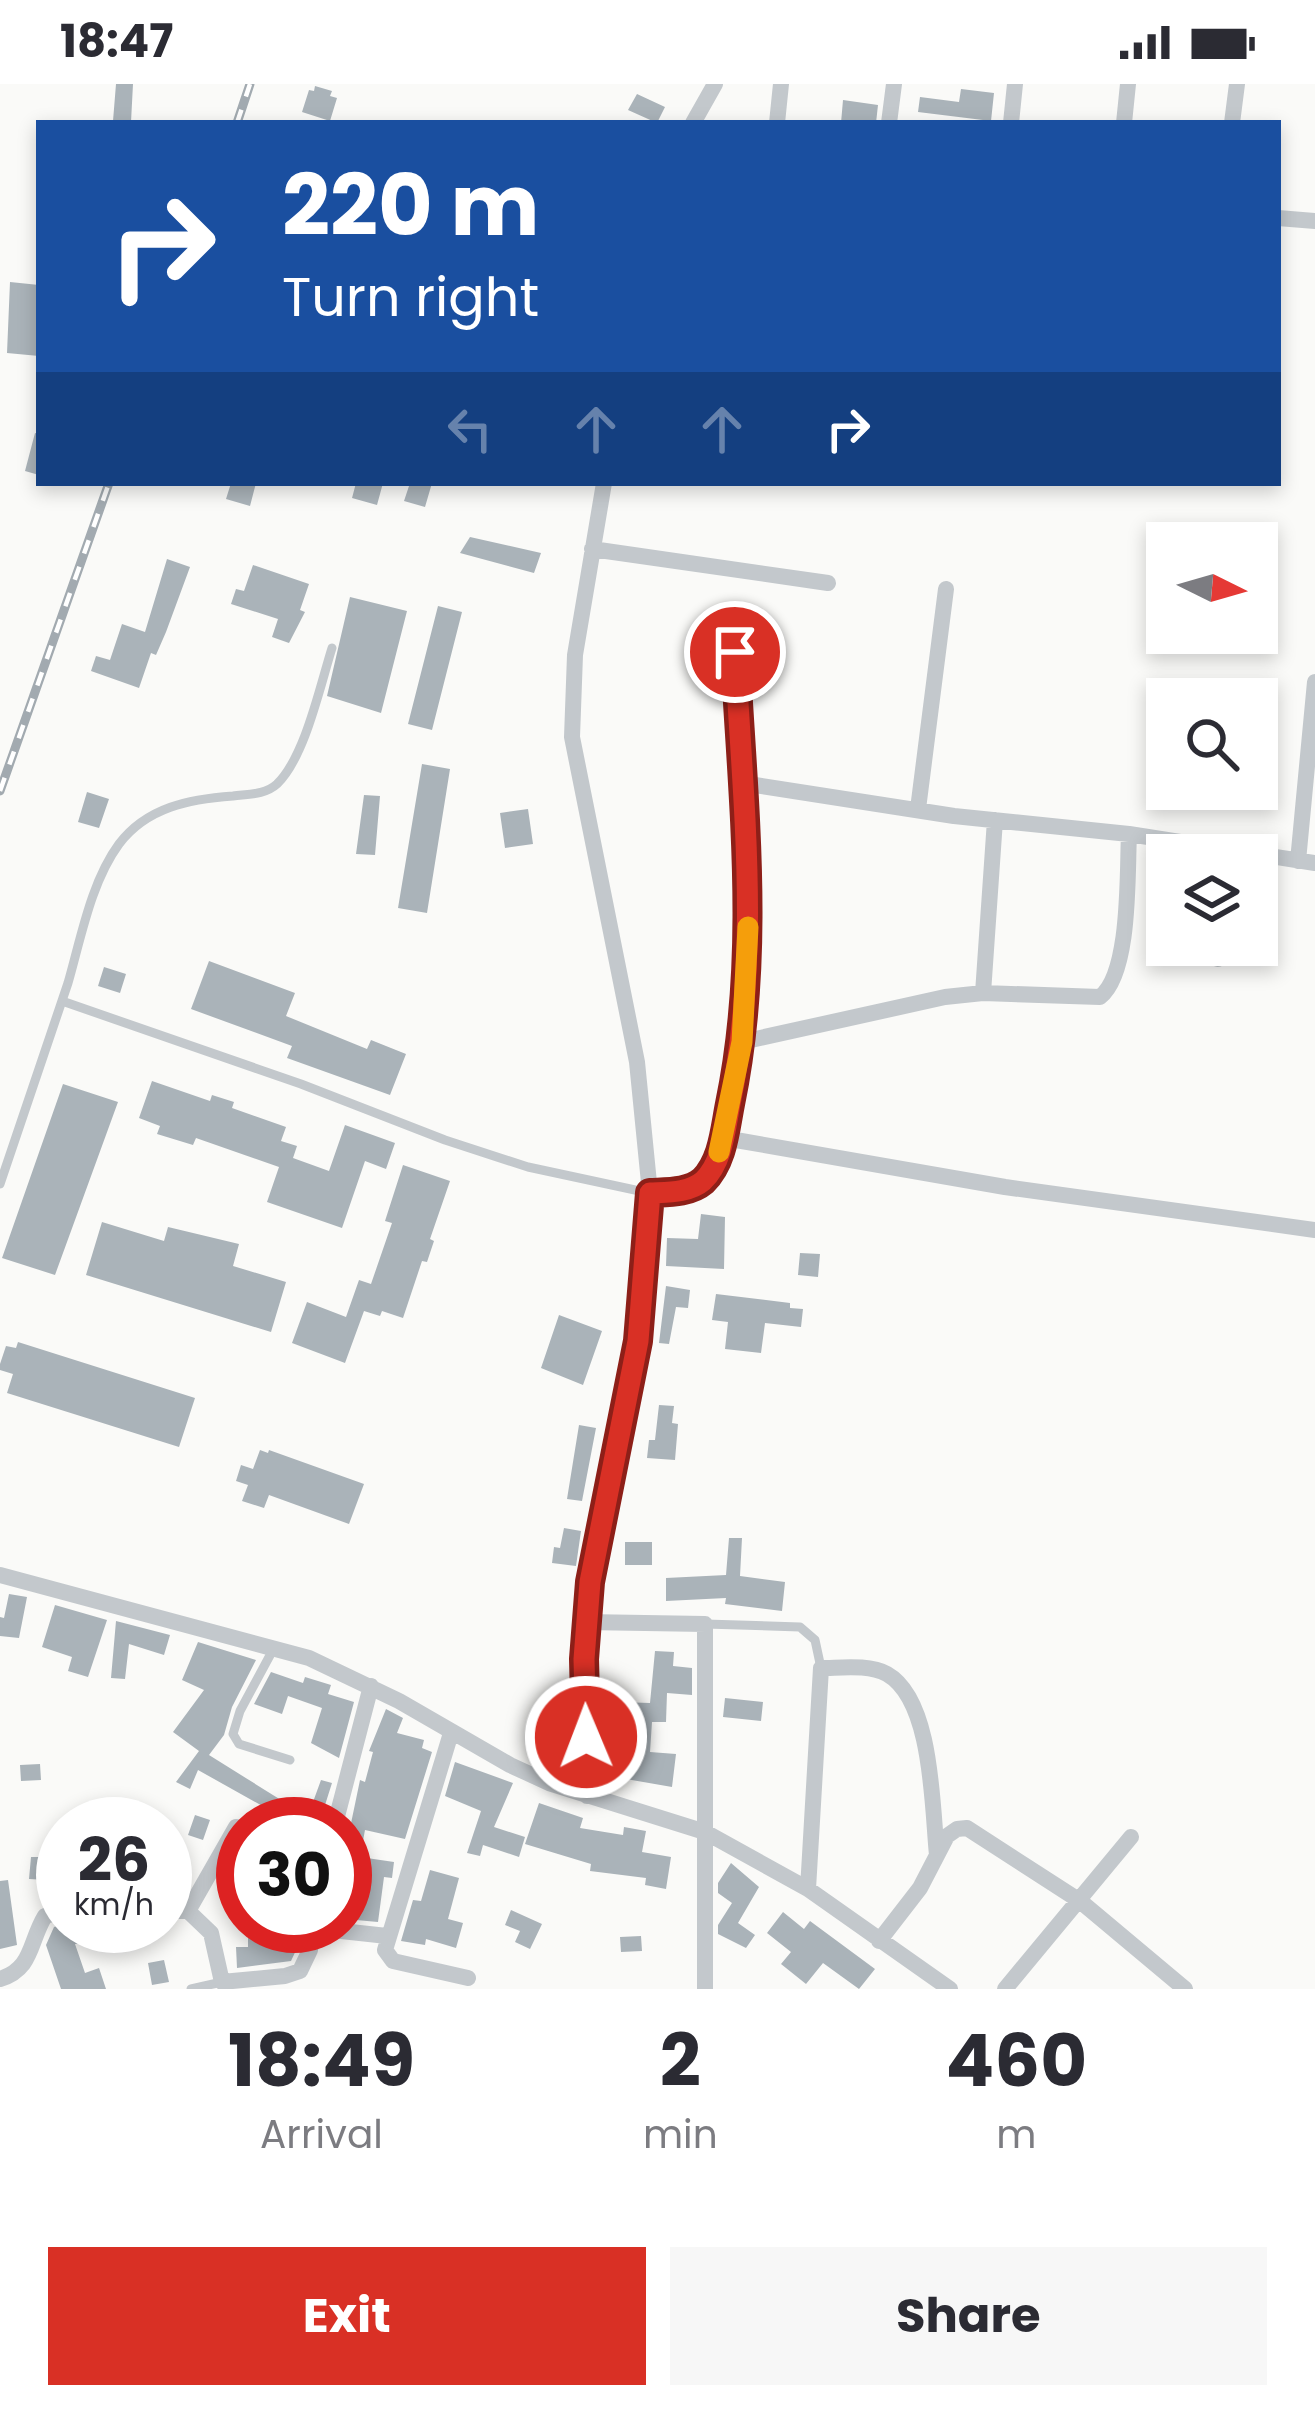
<!DOCTYPE html>
<html lang="en">
<head>
<meta charset="utf-8">
<style>
  body { margin:0; font-family:Poppins,sans-serif; background:#f7f7f7; color:#2b2b33; height:100vh; display:flex; flex-direction:column; font-size:45px; white-space:nowrap }
  * { box-sizing:border-box; margin:0 }
  p { font-size:39px; color:#7c7c81 }
  .icon { flex:none; width:66px; height:66px; fill:none; stroke:currentColor; stroke-width:2; stroke-linecap:round; stroke-linejoin:round }
  .map { position:relative; height:1905px; overflow:hidden }
  .panel { display:flex; flex-direction:column; background:#fff; flex:1 }
  .panel>* { flex:none }
  .top-card { position:absolute; left:36px; top:36px; width:1245px; height:366px; border-radius:0px; box-shadow:0 6px 18px #0003; background:#1a4fa0; color:#fff; overflow:hidden }
  .needle { width:78px; rotate:95deg }
  .tools { position:absolute; left:1146px; top:438px; display:grid; gap:24px }
  .tools a { display:grid; place-items:center; width:132px; height:132px; border-radius:0px; background:#fff; box-shadow:0 6px 18px #0003; font-size:60px }
  .speed { position:absolute; left:36px; top:1713px; display:flex; gap:24px; font-size:60px; font-weight:700; text-align:center }
  .speed>* { display:grid; place-content:center; width:156px; height:156px; border-radius:50%; background:#fff; box-shadow:0 6px 18px #0003; line-height:1 }
  .speed small { font-size:30px; font-weight:400 }
  .speed .limit { border:18px solid #d22; background:#fff; color:#111 }
  .pin { position:absolute; display:grid; place-items:center; width:102px; height:102px; color:#fff; margin:-51px; border:6px solid #fff; border-radius:50%; box-shadow:0 3px 12px #0007 }
  .me { position:absolute; width:132px; margin:-66px; rotate:359deg; stroke-linejoin:round; filter:drop-shadow(0 0 9px #0008) }
  .turn { display:flex; align-items:center; gap:42px; height:252px; padding:0 48px; font-size:54px }
  .turn .icon { width:156px; height:156px; stroke-width:2.5 }
  .turn b { display:block; font-size:84px; line-height:102px }
  .lanes { display:flex; align-items:center; height:114px; padding:0 48px; background:#0003; justify-content:center; gap:60px; direction:ltr }
  .lanes .off { opacity:.35 }
  .eta { display:flex; justify-content:space-evenly; align-items:center; height:204px; text-align:center }
  .eta b { font-size:72px; font-weight:700; line-height:84px }
  .button { display:flex; gap:24px; margin-top:auto; padding:24px 48px }
  .button a { flex:1; height:138px; border-radius:0px; background:#d93025; color:#fff; font-size:48px; font-weight:700; line-height:138px; text-align:center }
  .button a+a { background:#f7f7f7; color:#2b2b33 }
  .status { display:flex; justify-content:space-between; align-items:center; height:84px; padding:0 60px; background:#fff; direction:ltr }
  .status svg { height:33px; fill:currentColor }
  .map>svg:first-child { display:block }
  .building { fill:#aab3b9 }
  .lines { fill:none; stroke-linecap:round; stroke-linejoin:round }
  .service { stroke:#c3c8cc; stroke-width:9 }
  .minor { stroke:#c3c8cc; stroke-width:16 }
  .rail-casing { stroke:#a2aab0; stroke-width:9 }
  .rail { stroke:#fff; stroke-width:4.5; stroke-dasharray:14; stroke-linecap:butt }
  .route-casing { stroke:#8d1f18; stroke-width:30 }
  .route { stroke:#d93025; stroke-width:21 }
  .slow { stroke:#f59e0b; stroke-width:21 }
</style>
</head>
<body>
<div class="status"><b>18:47</b><svg viewBox="0 0 49 12"><path d="M0 12V9h3v3zM5 12V6h3v6zM10 12V3h3v9zM15 12V0h3v12zM26 1h20v11H26zM47 4h2v5h-2z"/></svg></div>
<div class="map">
<svg width="1315" height="1905" viewBox="0 0 1315 1905">
  <rect width="100%" height="100%" fill="#fafaf8"/>
  <path class="building" d="M116,0H133L131,38L113,37Z
    M315,2L332,7L330,12L337,14L330,37L302,28L309,6L314,7Z
    M961,5L994,9L991,37L918,28L920,13L959,18Z
    M637,10L665,23L657,39L628,26Z
    M843,16L878,21L876,39H841Z
    M10,198L39,201V272L7,269Z
    M35,349L39,350V391L25,387Z
    M231,399H256L250,422L226,415Z
    M356,399H383L377,421L352,414Z
    M410,399H432L425,423L404,417Z
    M470,453L541,469L534,489L460,469Z
    M167,475L190,483L166,548L156,571L151,569L139,604L91,587L96,572L110,576L122,540L145,548Z
    M253,481L309,500L300,526L305,528L289,559L272,553L278,535L231,520L236,505L244,507Z
    M350,513L407,527L381,629L327,612Z
    M438,522L462,528L432,646L408,640Z
    M422,680L450,685L427,829L398,824Z
    M87,708L109,715L99,744L78,738Z
    M364,711L380,712L375,771L356,770Z
    M528,725L533,760L505,764L500,729Z
    M209,877L295,909L286,932L367,965L371,956L406,970L390,1011L287,974L292,962L191,925Z
    M104,883L126,890L120,909L98,902Z
    M152,997L210,1017L212,1011L234,1018L232,1024L286,1043L281,1057L297,1062L293,1074L329,1087L345,1041L395,1059L386,1085L365,1077L342,1144L267,1118L279,1083L196,1054L193,1061L157,1050L160,1042L139,1034Z
    M63,1000L118,1018L55,1191L2,1174Z
    M403,1081L450,1097L430,1155L434,1157L427,1178L422,1177L403,1234L382,1227L380,1232L364,1227L345,1279L292,1259L307,1218L346,1233L359,1196L371,1200L392,1139L385,1137Z
    M701,1130L725,1133L724,1185L666,1182L667,1154L698,1155Z
    M102,1138L164,1157L168,1143L239,1160L233,1182L286,1198L271,1248L86,1191Z
    M800,1169L820,1170L818,1193L798,1191Z
    M666,1202L690,1206L688,1224L676,1223L669,1260L659,1259Z
    M716,1210L790,1219V1224L803,1225L801,1243L765,1239L761,1269L725,1265L728,1238L712,1236Z
    M559,1231L602,1247L583,1301L541,1284Z
    M18,1258L195,1314L179,1363L7,1309L13,1290L0,1286V1280L6,1262L16,1264Z
    M659,1321L674,1322L672,1339L678,1340L675,1376L647,1374L649,1356H655Z
    M579,1341L596,1344L582,1417L567,1415Z
    M260,1366L268,1369L269,1366L364,1400L349,1440L269,1411L264,1424L242,1417L248,1401L236,1397L241,1381L253,1385Z
    M564,1444L581,1447L576,1482L552,1479L554,1463L560,1464Z
    M729,1454H742L740,1492L785,1498L782,1527L725,1520L726,1514L666,1517V1494L726,1491Z
    M625,1458H652V1481H625Z
    M9,1510L27,1513L19,1554L0,1552V1533L4,1534Z
    M55,1521L107,1536L88,1593L68,1587L72,1573L42,1563Z
    M116,1537L170,1551L164,1571L129,1560L125,1595L111,1594Z
    M198,1558L256,1576L232,1623L224,1651L209,1671L289,1721L282,1733L198,1686L190,1705L176,1698L199,1667L173,1648L204,1606L182,1596Z
    M655,1567L674,1568L673,1582L692,1584V1611L667,1609L666,1638H652L650,1668L676,1670L672,1703L626,1695L629,1672L610,1670L612,1650H617L618,1618L650,1619Z
    M271,1588L303,1599L305,1593L331,1601L328,1610L354,1618L339,1674L311,1659L322,1624L288,1612L282,1630L254,1620Z
    M725,1614L763,1618L761,1637L723,1633Z
    M386,1625L403,1634L397,1649L424,1656L422,1664L432,1668L405,1755L365,1746L360,1773L394,1778L392,1794L384,1793L378,1838L345,1835V1748L349,1749L360,1696L365,1698L373,1668L369,1667Z
    M455,1678L513,1699L494,1743L525,1753L519,1773L483,1761L480,1772L467,1769L481,1727L445,1712Z
    M40,1680L41,1696L21,1697L20,1681Z
    M321,1696L332,1699L319,1740H305Z
    M539,1719L583,1734L580,1744L623,1751L624,1743L646,1747L642,1768L671,1773L666,1805L645,1801L646,1794L590,1787L591,1780L525,1760Z
    M195,1731L210,1736L203,1756L188,1751Z
    M31,1773H63V1797L29,1795Z
    M731,1779L759,1803L738,1839L755,1851L746,1864L718,1850V1841L732,1819L718,1809V1799Z
    M430,1786L459,1794L448,1835L463,1839L456,1864L426,1855L425,1861L401,1857L413,1816L421,1817Z
    M232,1789L243,1792V1818H226Z
    M8,1796L17,1861L0,1865V1797Z
    M511,1826L542,1840L530,1865L515,1858L520,1847L505,1841Z
    M783,1828L804,1845L810,1837L875,1885L859,1905L823,1879L806,1900L781,1880L791,1868L767,1849Z
    M63,1840L112,1842L113,1858L75,1860L85,1889L99,1884L106,1905H61L46,1861L54,1843Z
    M248,1842H300L298,1862L291,1877L237,1884L236,1863H248Z
    M641,1852L642,1867L621,1868L620,1853Z
    M164,1876L169,1898L152,1901L148,1879Z"/>
  <g class="lines">
    <path class="service" d="M62,917L301,1000L445,1056L528,1083L649,1109
      M0,1100C23,1033 46,966 68,899C81,854 91,798 119,760C147,723 190,715 233,712C248,710 265,711 277,700C305,673 320,602 332,564
      M705,1540L800,1543L815,1556L821,1584
      M275,1562L240,1627L233,1650L239,1660L290,1676
      M191,1905L222,1898"/>
    <path class="minor" d="M693,39L715,0
      M777,39L781,0
      M889,39L894,0
      M1011,39L1015,0
      M1124,39L1128,0
      M1232,39L1237,0
      M1278,134L1315,137
      M592,465L828,499
      M742,699L954,732L1129,750L1315,779
      M918,725L946,505
      M1298,777L1315,598
      M1218,875L1219,861
      M983,909L995,736
      M742,958L945,913L983,909L1100,913C1131,889 1127,788 1129,750
      M724,1054L1005,1103L1315,1146
      M650,1109C667,1108 689,1109 703,1097C723,1078 725,1045 730,1020C760,870 743,719 735,568
      M0,1491L309,1574L399,1617L510,1681L549,1699L705,1748L808,1805L950,1905
      M585,1538L705,1540V1905
      M451,1649L385,1866L393,1877L468,1894
      M587,1712L585,1538L599,1443L638,1257L650,1109L637,978L572,653L575,571L604,399
      M335,1740L371,1602
      M808,1805L821,1584C840,1584 869,1580 887,1590C933,1616 932,1724 937,1771
      M165,1827H188L236,1743
      M188,1827L211,1849L222,1898L285,1892L300,1887L310,1866L314,1842
      M314,1844L387,1852
      M879,1857L920,1804L947,1752L957,1745L967,1744L1080,1817L1185,1905
      M0,1895C33,1885 29,1858 45,1832L63,1827
      M1005,1905L1131,1753"/>
    <g class="rail-casing">
      <path id="rail" d="M237,39L250,0
        M0,707L109,399"/>
    </g>
    <use href="#rail" class="rail"/>
  </g>
  <g class="lines">
    <g class="route-casing">
      <path id="route" d="M586,1653L584,1575L590,1498L638,1257L650,1109C667,1108 689,1109 703,1097C723,1078 725,1045 730,1020C761,870 743,719 735,568"/>
    </g>
    <use href="#route" class="route"/>
    <path class="slow" d="M719,1068L742,958L748,843"/>
  </g>
</svg>
<div class="tools">
<a><svg class="needle" viewBox="-14 -14 28 28"><path d="M0-13l5 13h-10z" fill="#e53935"/><path d="M0 13l5-13h-10z" fill="#7c7c81"/></svg></a>
<a><svg class="icon" aria-label="search" viewBox="0 0 24 24"><circle cx="10" cy="10" r="6"/><path d="M15 15l6 6"/></svg></a>
<a><svg class="icon" aria-label="layers" viewBox="0 0 24 24"><path d="M12 4l9 5-9 5-9-5zM3 14l9 5 9-5"/></svg></a>
</div>
<div class="speed"><div>26<small>km/h</small></div><div class="limit">30</div></div>
<div class="pin" style="left:735px;top:568px;background:#d93025"><svg class="icon" aria-label="arrive" viewBox="0 0 24 24"><path d="M6 21V4h12l-3 4 3 4H6"/></svg></div>
<svg class="me" style="left:586px;top:1653px" viewBox="-20 -20 40 40"><circle r="17" fill="#d93025" stroke="#fff" stroke-width="3"/><path d="M0-11L8 9 0 5-8 9z" fill="#fff"/></svg>
<div class="top-card">
<div class="turn"><svg class="icon" aria-label="right" viewBox="0 0 24 24"><path d="M7 20v-9h11M14 6l5 5-5 5"/></svg><div><b>220 m</b>Turn right</div></div>
<div class="lanes"><svg class="icon off" aria-label="left" viewBox="0 0 24 24"><path d="M17 20v-9H6M10 6l-5 5 5 5"/></svg><svg class="icon off" aria-label="ahead" viewBox="0 0 24 24"><path d="M12 20V5M6 11l6-6 6 6"/></svg><svg class="icon off" aria-label="ahead" viewBox="0 0 24 24"><path d="M12 20V5M6 11l6-6 6 6"/></svg><svg class="icon" aria-label="right" viewBox="0 0 24 24"><path d="M7 20v-9h11M14 6l5 5-5 5"/></svg></div>
</div>
</div>
<section class="panel">
<div class="eta">
<div><b>18:49</b><p>Arrival</p></div>
<div><b>2</b><p>min</p></div>
<div><b>460</b><p>m</p></div>
</div>
<div class="button"><a>Exit</a><a>Share</a></div>
</section>
</body>
</html>
